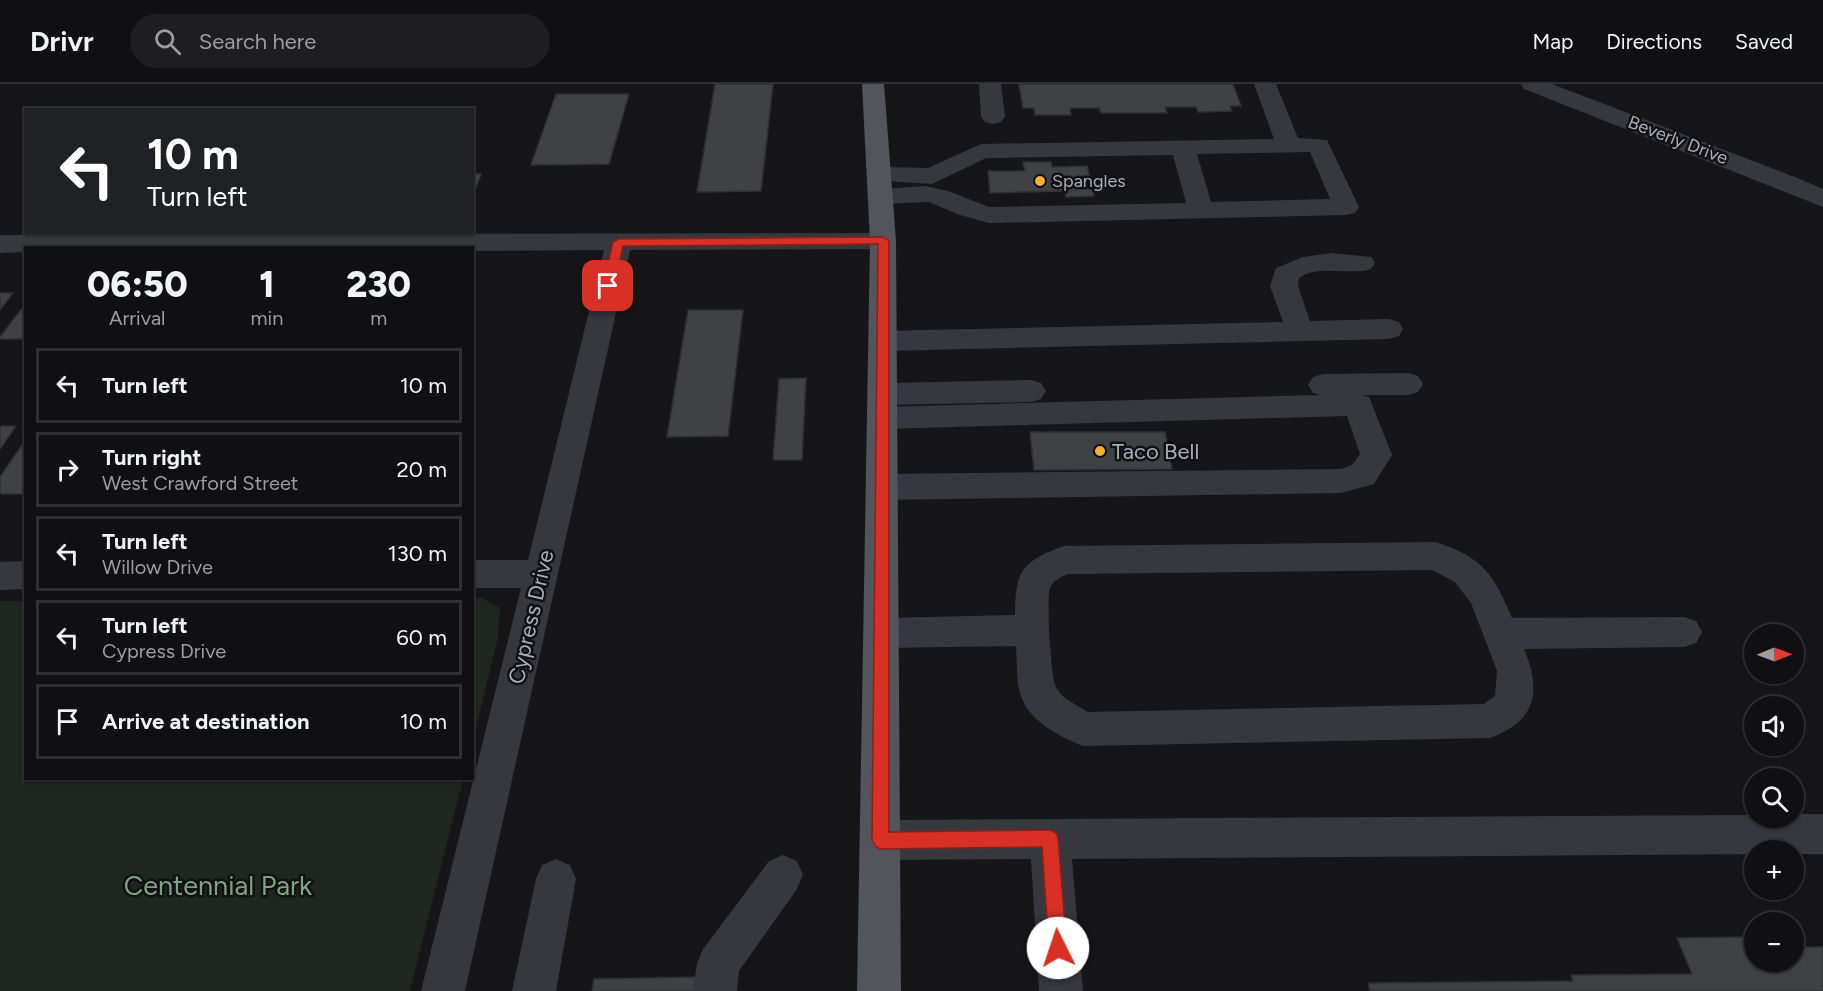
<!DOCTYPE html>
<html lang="en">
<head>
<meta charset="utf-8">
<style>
  body { margin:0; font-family:Figtree,sans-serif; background:#1e1e20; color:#f1f3f6; height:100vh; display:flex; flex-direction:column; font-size:22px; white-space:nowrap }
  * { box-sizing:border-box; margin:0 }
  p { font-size:20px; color:#9c9d9f }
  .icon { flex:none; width:33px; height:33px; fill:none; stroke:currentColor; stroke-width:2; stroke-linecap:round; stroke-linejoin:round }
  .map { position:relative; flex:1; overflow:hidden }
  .sheet { position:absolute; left:24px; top:162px; width:450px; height:534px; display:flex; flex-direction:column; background:#101012; border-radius:0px; box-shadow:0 2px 4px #0004,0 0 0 2px #303032 }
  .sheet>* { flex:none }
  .banner { position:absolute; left:24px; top:24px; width:450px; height:126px; border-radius:0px; box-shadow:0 2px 4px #0004,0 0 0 2px #303032; background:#202124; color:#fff; overflow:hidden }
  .needle { width:39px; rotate:89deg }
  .controls { position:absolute; left:1744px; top:540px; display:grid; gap:12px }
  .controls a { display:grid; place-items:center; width:60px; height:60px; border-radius:50%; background:#101012; box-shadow:0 2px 4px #0004,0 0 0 2px #303032; font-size:30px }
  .pin { position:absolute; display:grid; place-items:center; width:51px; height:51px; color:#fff; margin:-26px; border-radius:12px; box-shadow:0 3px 9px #0006 }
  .me { position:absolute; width:66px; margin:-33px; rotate:356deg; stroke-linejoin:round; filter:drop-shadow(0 0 4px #0008) }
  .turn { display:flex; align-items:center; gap:21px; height:126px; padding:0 24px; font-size:27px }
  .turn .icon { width:78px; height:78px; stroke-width:2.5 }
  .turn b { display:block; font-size:42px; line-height:51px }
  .eta { display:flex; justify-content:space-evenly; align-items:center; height:102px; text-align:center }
  .eta b { font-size:36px; font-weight:800; line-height:42px }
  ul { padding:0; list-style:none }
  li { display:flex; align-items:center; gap:18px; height:75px; margin:0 12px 9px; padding:0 12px; border:3px solid #303032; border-radius:0px }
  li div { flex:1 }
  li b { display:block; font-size:22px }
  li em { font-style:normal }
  header { display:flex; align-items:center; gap:36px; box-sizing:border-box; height:84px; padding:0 30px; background:#101012; border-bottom:2px solid #303032 }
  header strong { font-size:28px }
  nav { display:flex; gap:33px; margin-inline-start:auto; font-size:21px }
  .search { width:420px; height:54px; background:#1e1e20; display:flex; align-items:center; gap:15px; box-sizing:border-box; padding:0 21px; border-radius:33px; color:#9c9d9f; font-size:22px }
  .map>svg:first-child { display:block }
  .green { fill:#1e261f }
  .building { fill:#404145; stroke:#303034; stroke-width:1.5 }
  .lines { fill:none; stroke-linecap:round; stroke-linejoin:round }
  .minor { fill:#37383d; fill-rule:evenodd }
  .major { fill:#53555c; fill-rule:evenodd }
  .route { fill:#d93025; stroke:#8d1f18; stroke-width:1.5 }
  .poi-dot { fill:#f2b134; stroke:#111113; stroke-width:2 }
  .labels { text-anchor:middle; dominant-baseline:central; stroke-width:5; stroke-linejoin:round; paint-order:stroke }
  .far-street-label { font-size:18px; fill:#a8adb8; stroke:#111113 }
  .far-poi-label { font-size:18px; fill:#a8adb8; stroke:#111113; text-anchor:start }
  .poi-label { font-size:22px; fill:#a8adb8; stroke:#111113; text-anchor:start }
  .street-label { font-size:22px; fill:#a8adb8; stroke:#111113 }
  .near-park-label { font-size:27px; fill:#7fa381; stroke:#111113 }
</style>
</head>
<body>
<header>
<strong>Drivr</strong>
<div class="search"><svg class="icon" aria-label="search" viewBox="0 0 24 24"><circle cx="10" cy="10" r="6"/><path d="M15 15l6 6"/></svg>Search here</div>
<nav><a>Map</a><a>Directions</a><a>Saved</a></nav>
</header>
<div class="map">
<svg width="1823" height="907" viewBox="0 0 1823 907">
  <rect width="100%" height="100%" fill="#161618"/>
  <path class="green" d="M482,514L500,524L498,554L473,656V515Z
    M0,517H25L26,694L463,695L410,907H0Z"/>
  <path class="building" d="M715,0H773L761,107L697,108Z
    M1019,0H1233L1241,22H1230L1232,27L1198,28L1196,23H1165L1167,29H1101L1099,24H1070L1071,31H1035L1034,24H1023Z
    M556,10H629L609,80L531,81Z
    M1023,78H1051L1052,83L1087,82L1094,112L1066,113L1065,107L990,109L988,87H1025Z
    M472,90H481L473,112H472Z
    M0,209H13L0,226Z
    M26,219V255H0V253Z
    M688,226H743L728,352L667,353Z
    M806,294L802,376H773L779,295Z
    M0,342H16L0,365Z
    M1030,348H1165L1172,385L1034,386Z
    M26,355V410H0V393Z
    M1755,853V878H1794V863H1823V907H1370L1368,899L1573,897L1571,891L1692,890L1677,854Z
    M700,893L698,907H592L594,895Z"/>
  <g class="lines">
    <path class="minor" d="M979,0H1001L1005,33L1001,38L993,40L985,38L981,33Z
      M1254,0H1276L1298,54L1327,56L1359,123L1355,129L1346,131L989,139L960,131L929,118L880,120L871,118L867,112L871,106L925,102L948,107L989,123L1186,119L1173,71L986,74L932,100L871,96L868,91L871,86L880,83L928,84L981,60L1274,55ZM1310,68L1330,115L1211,118L1197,70Z
      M1521,0H1552L1800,95L1823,105V123L1524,5Z
      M883,149L892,151L896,157L892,163L883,165L630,166L465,907H421L521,504H472V476H528L604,166L472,167V164H26V168L0,169V151Z
      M1332,169L1371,173L1375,179L1371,185C1348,192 1320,180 1299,194L1298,202L1310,237L1389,235L1399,238L1403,245L1399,252L1389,255L883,267L873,264L869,257L873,250L883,247L1283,238L1270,202L1276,184L1303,173Z
      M1408,289L1418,292L1423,300L1418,308L1408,311H1363L1369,313L1392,371L1374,400L1341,409L882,416L871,412L866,403L871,394L882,390L1341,385L1352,381L1360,370L1347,332L882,345L871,342L867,334L871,326L882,323L1320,311L1313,309L1308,301L1313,293L1323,290Z
      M1031,296L1041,299L1046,307L1041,315L1031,318L883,321L873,318L868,310L873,302L883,299Z
      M1436,458C1483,474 1493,489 1512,534L1684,533L1696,537L1702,548L1696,559L1684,563L1524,565C1542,608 1536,637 1490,654L1083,662C1060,653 1027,636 1020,609C1016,594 1017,577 1016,562L881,564L869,560L863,549L869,538L881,534L1015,531C1015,487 1022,477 1064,462ZM1432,486L1455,498L1471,519L1497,587L1495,612L1484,620L1088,628C1077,621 1060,614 1055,601C1051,590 1046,514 1050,504C1053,496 1061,493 1068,490Z
      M26,477V505L0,506V478Z
      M1794,730H1823V770H1794V766H1755V770L1072,775L1083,907H1039L1031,775L880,776L866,770L860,756L866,742L880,736L1755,731V734H1794Z
      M783,771L797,777L803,791L797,805L739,887L737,907H693L697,880L703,865L769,777Z
      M556,775L570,781L576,795L556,907H512L536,795L542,781Z"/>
    <path class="major" d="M862,0H884L896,157L901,907H857L870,157Z"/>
  </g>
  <path class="route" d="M883,153L889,157V748L1050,746L1056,749L1058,755L1067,864L1064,870L1058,872L1052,870L1049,864L1042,763L880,765L875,762L872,756L878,160L623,162L614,202L608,206L603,202L613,158L619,155Z"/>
  <g class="poi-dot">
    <circle cx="1040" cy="97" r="6"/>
    <circle cx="1100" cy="367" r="6"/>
  </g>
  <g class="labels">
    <g class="far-street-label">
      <text transform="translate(1678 56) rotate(21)">Beverly Drive</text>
    </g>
    <g class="far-poi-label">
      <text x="1052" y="97">Spangles</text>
    </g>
    <g class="poi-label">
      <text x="1112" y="367">Taco Bell</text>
    </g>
    <g class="street-label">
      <text transform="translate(531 533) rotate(-77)">Cypress Drive</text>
    </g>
    <g class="near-park-label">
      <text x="218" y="801">Centennial Park</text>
    </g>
  </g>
</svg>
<div class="controls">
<a><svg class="needle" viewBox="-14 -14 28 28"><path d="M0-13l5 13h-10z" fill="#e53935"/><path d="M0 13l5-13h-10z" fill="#9c9d9f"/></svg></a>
<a><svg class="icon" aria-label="sound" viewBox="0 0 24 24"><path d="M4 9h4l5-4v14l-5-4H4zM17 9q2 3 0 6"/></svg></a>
<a><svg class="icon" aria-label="search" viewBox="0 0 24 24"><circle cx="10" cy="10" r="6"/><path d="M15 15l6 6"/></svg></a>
<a>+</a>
<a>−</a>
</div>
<div class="pin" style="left:608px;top:202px;background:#d93025"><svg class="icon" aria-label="arrive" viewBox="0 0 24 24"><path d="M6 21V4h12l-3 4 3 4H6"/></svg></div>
<svg class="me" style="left:1058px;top:864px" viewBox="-20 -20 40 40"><circle r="19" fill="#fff"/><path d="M0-13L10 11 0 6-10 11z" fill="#d93025"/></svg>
<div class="banner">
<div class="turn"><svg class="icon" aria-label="left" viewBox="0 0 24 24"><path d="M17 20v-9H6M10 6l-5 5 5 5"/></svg><div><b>10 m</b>Turn left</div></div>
</div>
<section class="sheet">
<div class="eta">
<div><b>06:50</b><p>Arrival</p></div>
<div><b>1</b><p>min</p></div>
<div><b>230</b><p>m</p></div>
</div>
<ul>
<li><svg class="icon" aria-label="left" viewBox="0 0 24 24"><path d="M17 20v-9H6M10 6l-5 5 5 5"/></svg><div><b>Turn left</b></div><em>10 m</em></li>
<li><svg class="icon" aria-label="right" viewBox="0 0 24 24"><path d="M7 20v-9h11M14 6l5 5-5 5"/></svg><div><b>Turn right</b><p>West Crawford Street</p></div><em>20 m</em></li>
<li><svg class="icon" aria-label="left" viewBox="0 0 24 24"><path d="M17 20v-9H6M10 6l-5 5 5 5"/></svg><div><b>Turn left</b><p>Willow Drive</p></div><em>130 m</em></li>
<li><svg class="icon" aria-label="left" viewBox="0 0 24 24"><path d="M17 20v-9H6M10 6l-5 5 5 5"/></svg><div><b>Turn left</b><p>Cypress Drive</p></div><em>60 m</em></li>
<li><svg class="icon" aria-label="arrive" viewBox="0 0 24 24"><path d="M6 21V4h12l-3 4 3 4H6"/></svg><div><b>Arrive at destination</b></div><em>10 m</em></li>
</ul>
</section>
</div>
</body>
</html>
